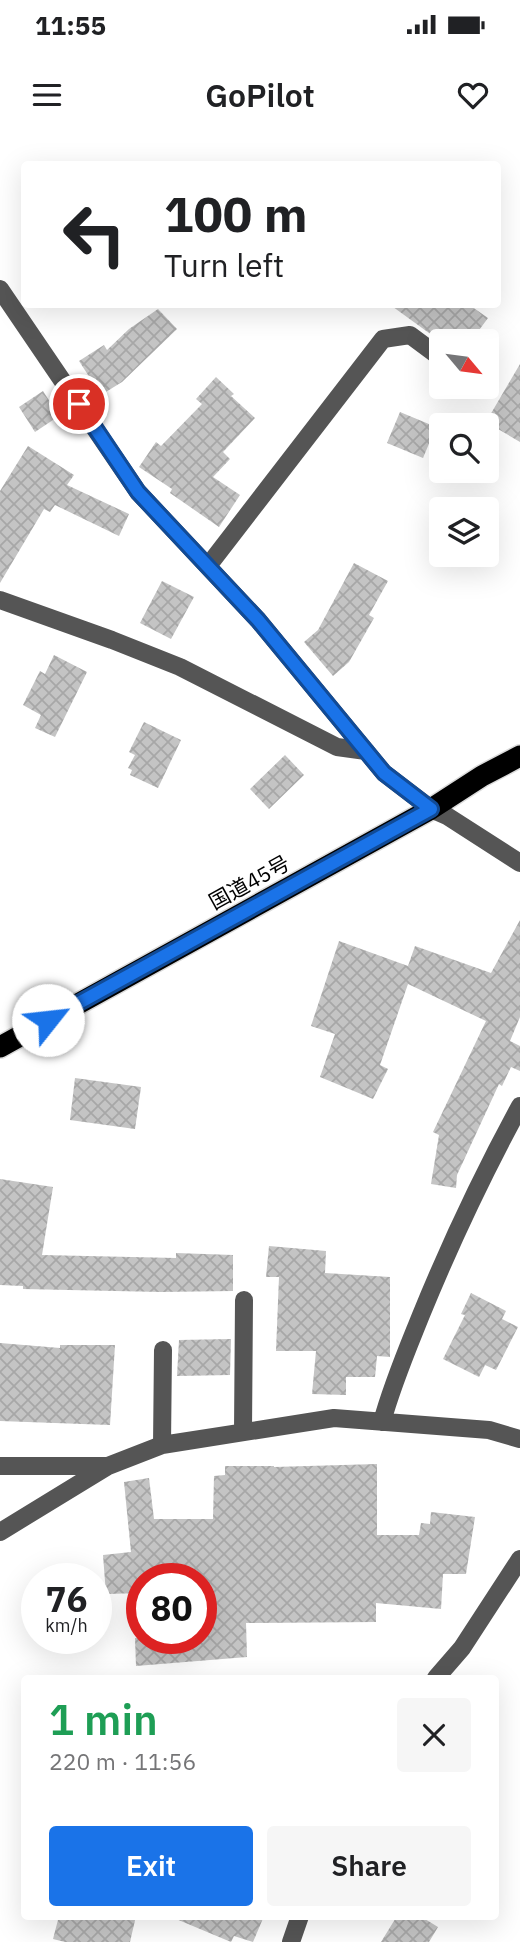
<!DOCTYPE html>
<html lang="en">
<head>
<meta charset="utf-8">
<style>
  body { margin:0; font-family:"IBM Plex Sans","Noto Sans JP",sans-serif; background:#f6f6f6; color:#202124; height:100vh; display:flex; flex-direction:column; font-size:26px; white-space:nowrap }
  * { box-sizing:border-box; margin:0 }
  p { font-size:23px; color:#757577 }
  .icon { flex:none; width:38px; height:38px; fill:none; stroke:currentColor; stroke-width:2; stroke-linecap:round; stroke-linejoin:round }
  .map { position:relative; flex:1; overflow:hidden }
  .details { position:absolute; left:21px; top:1535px; width:478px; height:245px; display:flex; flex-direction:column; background:#fff; border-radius:7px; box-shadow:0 7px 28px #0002 }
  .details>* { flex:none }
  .top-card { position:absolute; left:21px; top:21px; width:480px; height:147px; border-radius:7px; box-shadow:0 7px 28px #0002; background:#fff; color:#202124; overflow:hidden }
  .needle { width:46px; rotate:119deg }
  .tools { position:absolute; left:429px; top:189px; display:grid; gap:14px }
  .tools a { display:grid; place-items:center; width:70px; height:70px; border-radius:7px; background:#fff; box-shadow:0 7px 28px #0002; font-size:35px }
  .speed { position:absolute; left:21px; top:1423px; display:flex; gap:14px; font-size:35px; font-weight:700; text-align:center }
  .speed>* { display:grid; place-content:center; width:91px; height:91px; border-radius:50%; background:#fff; box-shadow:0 7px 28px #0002; line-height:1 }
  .speed small { font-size:18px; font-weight:400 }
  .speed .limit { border:10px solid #d22; background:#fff; color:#111 }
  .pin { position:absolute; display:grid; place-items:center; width:60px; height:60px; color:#fff; margin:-30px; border:4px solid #fff; border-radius:50%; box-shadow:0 2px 7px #0007 }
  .me { position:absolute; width:77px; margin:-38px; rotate:61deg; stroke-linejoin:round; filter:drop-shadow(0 0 5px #0008) }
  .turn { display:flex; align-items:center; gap:24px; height:147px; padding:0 28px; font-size:32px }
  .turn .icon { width:91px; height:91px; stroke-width:2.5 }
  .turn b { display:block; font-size:49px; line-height:60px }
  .round { display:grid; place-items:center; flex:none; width:74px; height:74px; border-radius:7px; background:#f6f6f6 }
  .head { display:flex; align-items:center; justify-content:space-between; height:119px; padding:0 28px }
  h1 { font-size:42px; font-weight:600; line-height:52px; color:#1e9e55 }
  .primary-button { display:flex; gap:14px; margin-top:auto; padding:14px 28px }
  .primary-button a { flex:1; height:80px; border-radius:7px; background:#1a73e8; color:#fff; font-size:28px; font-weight:600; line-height:80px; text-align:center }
  .primary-button a+a { background:#f6f6f6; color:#202124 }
  .status { display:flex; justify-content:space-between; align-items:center; height:49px; padding:0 35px; background:#fff; direction:ltr }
  .status svg { height:19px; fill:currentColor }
  header { display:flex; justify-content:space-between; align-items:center; height:91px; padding:0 28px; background:#fff; font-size:32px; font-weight:600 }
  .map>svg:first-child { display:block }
  .building { fill:url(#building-cross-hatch) }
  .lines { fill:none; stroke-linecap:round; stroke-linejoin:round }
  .highway-casing { stroke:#dbdbdb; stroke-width:24 }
  .minor { stroke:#555; stroke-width:18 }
  .highway { stroke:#000; stroke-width:21 }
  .route-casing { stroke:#114b97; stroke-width:18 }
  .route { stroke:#1a73e8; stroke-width:12 }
  .labels { text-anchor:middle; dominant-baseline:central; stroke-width:5; stroke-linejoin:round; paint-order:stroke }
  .street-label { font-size:21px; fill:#000; stroke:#fff }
</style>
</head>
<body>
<div class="status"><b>11:55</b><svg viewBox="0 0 49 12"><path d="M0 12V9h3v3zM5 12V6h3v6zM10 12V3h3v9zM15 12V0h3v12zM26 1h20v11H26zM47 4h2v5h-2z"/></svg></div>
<header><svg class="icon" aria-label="menu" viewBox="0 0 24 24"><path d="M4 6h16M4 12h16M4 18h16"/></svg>GoPilot<svg class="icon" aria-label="heart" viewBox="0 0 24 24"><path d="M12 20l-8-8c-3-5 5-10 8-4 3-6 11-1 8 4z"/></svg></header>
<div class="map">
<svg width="520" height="1802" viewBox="0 0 520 1802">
  <defs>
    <pattern id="building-cross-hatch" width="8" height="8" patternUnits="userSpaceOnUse" patternTransform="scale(1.75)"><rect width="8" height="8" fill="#c4c4c4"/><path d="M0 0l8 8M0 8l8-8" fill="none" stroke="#a7a7a7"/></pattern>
  </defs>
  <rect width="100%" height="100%" fill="#fff"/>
  <path class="building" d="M389,164H468L488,178L471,201H440Z
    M158,169L177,189L122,242L101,255L79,221L104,205L107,210L129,189Z
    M520,224V302L486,282Z
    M216,237L234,254L231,256L255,278L223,312L230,319L213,337L240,355L219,387L170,353L172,349L139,327L156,302L161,306L202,264L196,259Z
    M43,251L59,276L35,292L19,267Z
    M400,272L436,287L423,318L387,303Z
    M28,306L74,335L67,345L129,374L119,396L55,365L50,372L44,369L0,443V351Z
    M354,423L388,441L369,475L374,478L349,522L333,536L304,502L318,490Z
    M162,441L194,457L171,499L140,483Z
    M54,515L87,532L55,597L35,588L41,575L23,565L40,531L45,534Z
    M144,582L181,600L158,648L130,635L132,630L128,628L135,615L129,612Z
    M285,615L304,635L269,669L250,649Z
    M520,780V877L510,901L520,906V931L511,927L502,946L499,944L457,1035L456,1048L431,1044L439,995L433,992L486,881L408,844L380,925L388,929L373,959L320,937L335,894L311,886L339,801L408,826L415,806L491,833Z
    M75,938L141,947L135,989L70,980Z
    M0,1039L53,1047L42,1115L176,1118V1113L233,1115V1151L161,1152L23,1149V1146L0,1145Z
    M269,1106L326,1111L325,1133L390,1137V1217L377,1216L375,1237H346V1255L312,1254L316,1211H276L279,1137H266Z
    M471,1153L506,1171L502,1179L518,1187L496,1230L485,1225L479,1237L443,1219L465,1175L461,1174Z
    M231,1199L230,1235L177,1236L179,1200Z
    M0,1203L60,1208V1205H115L110,1285L0,1281Z
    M377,1324V1395H419L421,1383L430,1384L431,1372L475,1377L466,1434H443L441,1469L376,1463V1482L246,1483L247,1517L136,1526L135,1498H201V1438H142V1453L106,1454L103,1415L131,1412L124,1342L149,1338L154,1379H213L214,1336L225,1335V1326H274V1327Z
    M59,1776H136L130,1802H65L53,1799Z
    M169,1776H264L253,1802L234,1796L231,1802Z
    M397,1776H420L438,1787L429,1802H381Z"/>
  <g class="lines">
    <g class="highway-casing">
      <path id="highway" d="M0,907L431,669L482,636L520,616"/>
    </g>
    <path class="minor" d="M0,149L138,352L258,480L384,633L431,669L447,676L520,723
      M208,426L383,199L410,195L441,218
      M0,460L112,500L180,527L337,607L366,611
      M382,1282C392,1245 407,1210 421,1175C450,1104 483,1034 520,966
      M243,1291L244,1160
      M162,1305L163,1210
      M0,1326H108
      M0,1392L108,1326L162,1305L334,1278L489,1290L520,1299
      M436,1538L462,1508L520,1419
      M291,1802L300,1776"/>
    <use href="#highway" class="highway"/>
  </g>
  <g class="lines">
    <g class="route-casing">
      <path id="route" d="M48,880L431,669L384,633L258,480L138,352L79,264"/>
    </g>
    <use href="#route" class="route"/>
  </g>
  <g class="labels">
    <g class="street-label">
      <text transform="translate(249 742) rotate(-29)">国道45号</text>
    </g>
  </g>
</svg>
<div class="tools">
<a><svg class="needle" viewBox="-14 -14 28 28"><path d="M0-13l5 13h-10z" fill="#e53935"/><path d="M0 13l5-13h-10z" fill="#757577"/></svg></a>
<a><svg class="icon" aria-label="search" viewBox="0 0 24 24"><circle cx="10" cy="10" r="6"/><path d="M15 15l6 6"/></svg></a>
<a><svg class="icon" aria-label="layers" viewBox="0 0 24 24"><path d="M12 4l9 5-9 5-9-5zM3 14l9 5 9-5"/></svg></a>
</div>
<div class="speed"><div>76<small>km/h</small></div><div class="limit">80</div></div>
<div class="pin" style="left:79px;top:264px;background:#d93025"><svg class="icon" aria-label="arrive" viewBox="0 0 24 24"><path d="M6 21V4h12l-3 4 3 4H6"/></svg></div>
<svg class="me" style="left:48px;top:880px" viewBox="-20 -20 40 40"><circle r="19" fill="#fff"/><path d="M0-13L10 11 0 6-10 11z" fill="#1a73e8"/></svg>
<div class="top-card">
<div class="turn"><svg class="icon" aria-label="left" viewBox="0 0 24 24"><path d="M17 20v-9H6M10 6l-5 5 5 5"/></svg><div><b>100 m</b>Turn left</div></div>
</div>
<section class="details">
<div class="head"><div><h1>1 min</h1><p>220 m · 11:56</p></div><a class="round"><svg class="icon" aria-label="close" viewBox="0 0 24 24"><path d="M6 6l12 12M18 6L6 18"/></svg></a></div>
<div class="primary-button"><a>Exit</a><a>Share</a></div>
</section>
</div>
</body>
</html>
